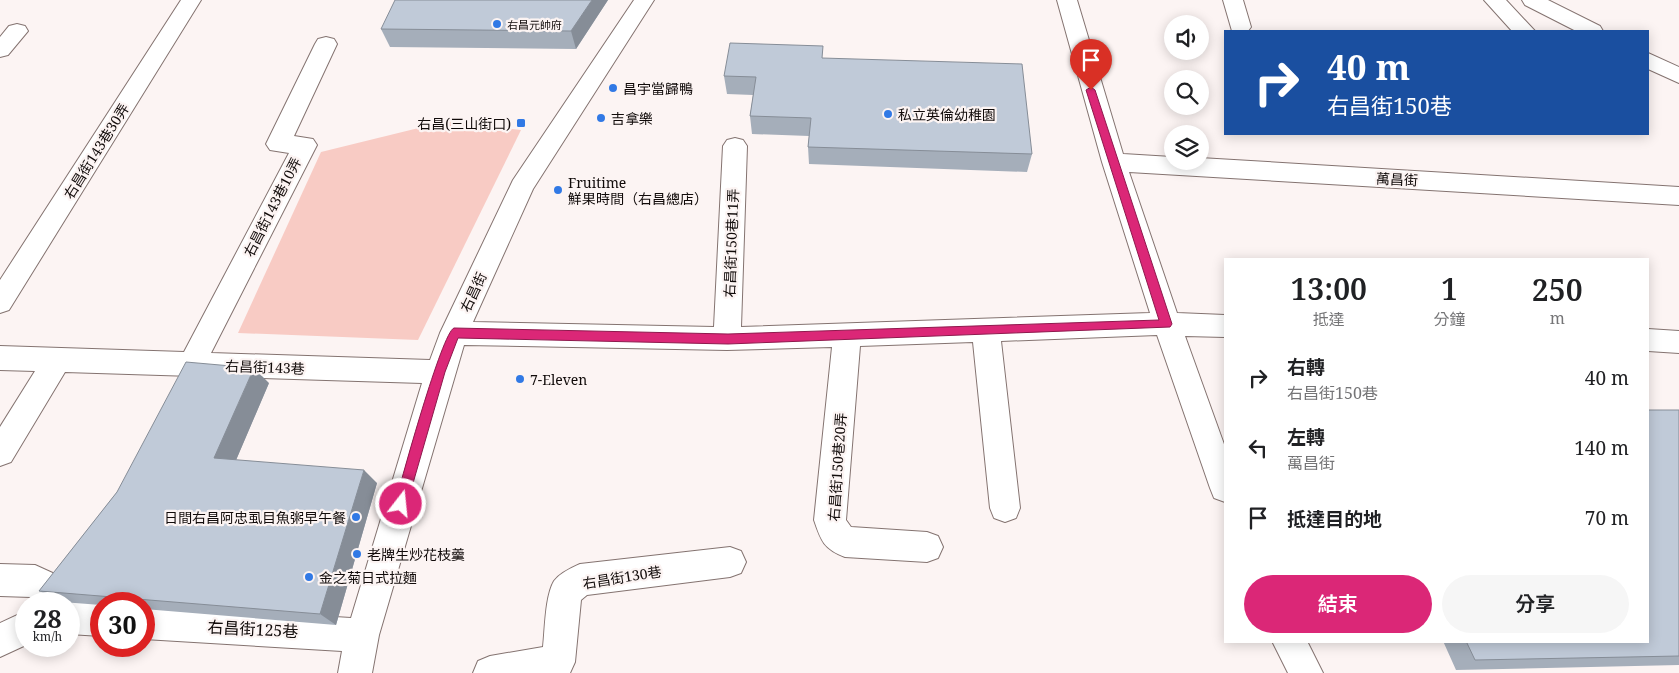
<!DOCTYPE html>
<html lang="zh-TW">
<head>
<meta charset="utf-8">
<style>
  body { margin:0; font-family:"Noto Serif","Noto Sans TC",serif; background:#f6f6f6; color:#202124; height:100vh; display:flex; flex-direction:column; font-size:19px; white-space:nowrap }
  * { box-sizing:border-box; margin:0 }
  p { font-size:16px; color:#757577 }
  .icon { flex:none; width:28px; height:28px; fill:none; stroke:currentColor; stroke-width:2; stroke-linecap:round; stroke-linejoin:round }
  .map { position:relative; flex:1; overflow:hidden }
  .side { position:absolute; left:1224px; top:258px; width:425px; height:385px; display:flex; flex-direction:column; background:#fff; border-radius:0px; box-shadow:0 2px 12px #0003 }
  .side>* { flex:none }
  .guide { position:absolute; left:1224px; top:30px; width:425px; height:105px; border-radius:0px; box-shadow:0 2px 12px #0003; background:#1a4fa0; color:#fff; overflow:hidden }
  .controls { position:absolute; left:1164px; top:15px; display:grid; gap:10px }
  .controls a { display:grid; place-items:center; width:45px; height:45px; border-radius:50%; background:#fff; box-shadow:0 2px 12px #0003; font-size:25px }
  .speed { position:absolute; left:15px; top:592px; display:flex; gap:10px; font-size:25px; font-weight:700; text-align:center }
  .speed>* { display:grid; place-content:center; width:65px; height:65px; border-radius:50%; background:#fff; box-shadow:0 2px 12px #0003; line-height:1 }
  .speed small { font-size:12px; font-weight:400 }
  .speed .limit { border:8px solid #d22; background:#fff; color:#111 }
  .pin { position:absolute; display:grid; place-items:center; width:42px; height:42px; color:#fff; margin:-51px -21px; border-radius:50% 50% 50% 0; rotate:-45deg; box-shadow:0 0 5px #0007 }
  .pin .icon { rotate:45deg }
  .me { position:absolute; width:55px; margin:-28px; rotate:16deg; stroke-linejoin:round; filter:drop-shadow(0 0 4px #0008) }
  .turn { display:flex; align-items:center; gap:18px; height:105px; padding:0 20px; font-size:22px }
  .turn .icon { width:65px; height:65px; stroke-width:2.5 }
  .turn b { display:block; font-size:35px; line-height:42px }
  .eta { display:flex; justify-content:space-evenly; align-items:center; height:85px; text-align:center }
  .eta b { font-size:30px; font-weight:600; line-height:35px }
  .button { display:flex; gap:10px; margin-top:auto; padding:10px 20px }
  .button a { flex:1; height:58px; border-radius:30px; background:#db2777; color:#fff; font-size:20px; font-weight:600; line-height:58px; text-align:center }
  .button a+a { background:#f6f6f6; color:#202124 }
  ul { padding:0; list-style:none }
  li { display:flex; align-items:center; gap:15px; height:70px; padding:0 20px }
  li div { flex:1 }
  li b { display:block; font-size:19px }
  li em { font-style:normal }
  .map>svg:first-child { display:block }
  .green { fill:#f8cbc4 }
  .lines { fill:none; stroke-linecap:round; stroke-linejoin:round }
  .minor-casing { stroke:#847370; stroke-width:2 }
  .minor { fill:#fff; fill-rule:evenodd }
  .wall { fill:#a5aeba }
  .shaded-wall { fill:#868d97 }
  .building { fill:#c0cad8; stroke:#868d97 }
  .route { fill:#db2777; stroke:#8e194d }
  .poi-dot { fill:#3179e5; stroke:#fcf4f3; stroke-width:2 }
  .labels { text-anchor:middle; dominant-baseline:central; stroke-width:4.5; stroke-linejoin:round; paint-order:stroke }
  .far-poi-label { font-size:11px; fill:#110b0a; stroke:#fcf4f3; text-anchor:start }
  .poi-label { font-size:14px; fill:#110b0a; stroke:#fcf4f3; text-anchor:start }
  .street-label { font-size:14px; fill:#110b0a; stroke:#fcf4f3 }
  .near-street-label { font-size:16px; fill:#110b0a; stroke:#fcf4f3 }
</style>
</head>
<body>
<div class="map">
<svg width="1679" height="673" viewBox="0 0 1679 673">
  <rect width="100%" height="100%" fill="#fcf4f3"/>
  <path class="green" d="M447,121L521,130L418,340L238,333L321,152Z"/>
  <g class="lines">
    <g class="minor-casing">
      <path id="minor" d="M181,0H201L9,310L0,313V280Z
        M634,0H654L533,189L473,322L714,327L723,146L727,140L735,138L743,140L747,146L741,327L1150,313L1102,162L1057,0H1077L1123,154L1172,157V161H1200V158L1679,187V205L1129,172L1177,313L1225,315V337L1185,336L1225,447V502L1214,498L1210,488L1157,335L1001,341L1020,508L1016,518L1005,522L994,518L990,508L973,342L860,346L846,520L851,527L927,532L938,536L943,547L938,558L927,562L845,557C824,549 821,541 814,520L832,347L727,350L464,345L379,635L372,673H338L342,651L144,639V605L351,618L422,383L65,372L11,462L0,466V427L35,371L0,370V346L184,352L289,153L270,150L266,144L315,44L318,39L326,37L334,39L337,44L294,136L313,139L317,145L211,353L430,360L440,333L513,180Z
        M1223,0H1243L1251,27L1248,31H1232Z
        M1484,0H1506L1535,31H1512Z
        M1522,0H1548L1600,26L1603,31H1576L1525,5Z
        M17,24L25,26L28,31L8,55L0,57V37L9,26Z
        M1648,53L1679,67V83L1648,69Z
        M1648,329L1679,331V353L1648,351Z
        M730,547L741,551L746,562L741,573L730,577L587,595L581,600L575,662L570,673H473L478,661L490,656L543,647C545,630 545,596 554,581C560,573 571,568 580,564Z
        M0,564L35,565L57,575L62,586L65,603L69,601L102,604L101,636L69,634V604H33L31,597L0,596Z
        M26,611V645L0,657V623Z
        M1272,641H1307L1323,673H1288Z"/>
    </g>
    <use href="#minor" class="minor"/>
  </g>
  <path class="wall" d="M608,0L576,49L390,47L381,29Z
    M823,58L1032,154L1027,172L809,164L808,147L809,136L752,134L750,116L753,95L727,94L724,76Z
    M269,383L236,460L377,483L336,625L144,609V604H101V605L62,602L39,591L117,492Z
    M1679,410V665L1456,670L1443,641H1648Z"/>
  <path class="shaded-wall" d="M592,0H608L576,49L571,31Z
    M254,368L269,383L231,472L214,458Z
    M364,470L377,483L336,625L320,614Z"/>
  <path class="building" d="M395,0H592L571,31L381,29Z
    M730,43L823,46L822,58L1022,64L1032,154L808,147L811,118L750,116L756,77L724,76Z
    M186,362L254,368L214,458L364,470L320,614L39,591L117,492Z
    M1648,410H1679V656L1475,660L1466,641H1648Z"/>
  <path class="route" d="M1091,87L1095,90L1172,324L1170,327L728,344L458,338L445,372L407,504L406,508L401,510L396,508L395,504C401,481 442,332 454,328L728,334L1159,320L1086,90Z"/>
  <g class="poi-dot">
    <circle cx="497" cy="24" r="5"/>
    <circle cx="613" cy="88" r="5"/>
    <circle cx="888" cy="114" r="5"/>
    <circle cx="601" cy="118" r="5"/>
    <rect x="516" y="118" width="10" height="10" rx="2.5"/>
    <circle cx="558" cy="190" r="5"/>
    <circle cx="520" cy="379" r="5"/>
    <circle cx="356" cy="517" r="5"/>
    <circle cx="357" cy="554" r="5"/>
    <circle cx="309" cy="577" r="5"/>
  </g>
  <g class="labels">
    <g class="far-poi-label">
      <text x="507" y="24">右昌元帥府</text>
    </g>
    <g class="poi-label">
      <text x="623" y="88">昌宇當歸鴨</text>
      <text x="898" y="114">私立英倫幼稚園</text>
      <text x="611" y="118">吉拿樂</text>
      <text x="511" y="123" text-anchor="end">右昌(三山街口)</text>
      <text x="568" y="182">Fruitime<tspan x="568" dy="16">鮮果時間（右昌總店）</tspan></text>
      <text x="530" y="379">7-Eleven</text>
      <text x="346" y="517" text-anchor="end">日間右昌阿忠虱目魚粥早午餐</text>
      <text x="367" y="554">老牌生炒花枝羹</text>
      <text x="319" y="577">金之菊日式拉麵</text>
    </g>
    <g class="street-label">
      <text transform="translate(96 151) rotate(-58)">右昌街143巷30弄</text>
      <text transform="translate(1397 179) rotate(3)">萬昌街</text>
      <text transform="translate(272 207) rotate(-63)">右昌街143巷10弄</text>
      <text transform="translate(731 243) rotate(-88)">右昌街150巷11弄</text>
      <text transform="translate(473 292) rotate(-65)">右昌街</text>
      <text transform="translate(265 367) rotate(2)">右昌街143巷</text>
      <text transform="translate(837 467) rotate(-86)">右昌街150巷20弄</text>
      <text transform="translate(622 577) rotate(-9)">右昌街130巷</text>
    </g>
    <g class="near-street-label">
      <text transform="translate(253 629) rotate(3)">右昌街125巷</text>
    </g>
  </g>
</svg>
<div class="controls">
<a><svg class="icon" aria-label="sound" viewBox="0 0 24 24"><path d="M4 9h4l5-4v14l-5-4H4zM17 9q2 3 0 6"/></svg></a>
<a><svg class="icon" aria-label="search" viewBox="0 0 24 24"><circle cx="10" cy="10" r="6"/><path d="M15 15l6 6"/></svg></a>
<a><svg class="icon" aria-label="layers" viewBox="0 0 24 24"><path d="M12 4l9 5-9 5-9-5zM3 14l9 5 9-5"/></svg></a>
</div>
<div class="speed"><div>28<small>km/h</small></div><div class="limit">30</div></div>
<div class="pin" style="left:1091px;top:90px;background:#d93025"><svg class="icon" aria-label="arrive" viewBox="0 0 24 24"><path d="M6 21V4h12l-3 4 3 4H6"/></svg></div>
<svg class="me" style="left:401px;top:504px" viewBox="-20 -20 40 40"><circle r="17" fill="#db2777" stroke="#fff" stroke-width="3"/><path d="M0-11L8 9 0 5-8 9z" fill="#fff"/></svg>
<div class="guide">
<div class="turn"><svg class="icon" aria-label="right" viewBox="0 0 24 24"><path d="M7 20v-9h11M14 6l5 5-5 5"/></svg><div><b>40 m</b>右昌街150巷</div></div>
</div>
<section class="side">
<div class="eta">
<div><b>13:00</b><p>抵達</p></div>
<div><b>1</b><p>分鐘</p></div>
<div><b>250</b><p>m</p></div>
</div>
<ul>
<li><svg class="icon" aria-label="right" viewBox="0 0 24 24"><path d="M7 20v-9h11M14 6l5 5-5 5"/></svg><div><b>右轉</b><p>右昌街150巷</p></div><em>40 m</em></li>
<li><svg class="icon" aria-label="left" viewBox="0 0 24 24"><path d="M17 20v-9H6M10 6l-5 5 5 5"/></svg><div><b>左轉</b><p>萬昌街</p></div><em>140 m</em></li>
<li><svg class="icon" aria-label="arrive" viewBox="0 0 24 24"><path d="M6 21V4h12l-3 4 3 4H6"/></svg><div><b>抵達目的地</b></div><em>70 m</em></li>
</ul>
<div class="button"><a>結束</a><a>分享</a></div>
</section>
</div>
</body>
</html>
